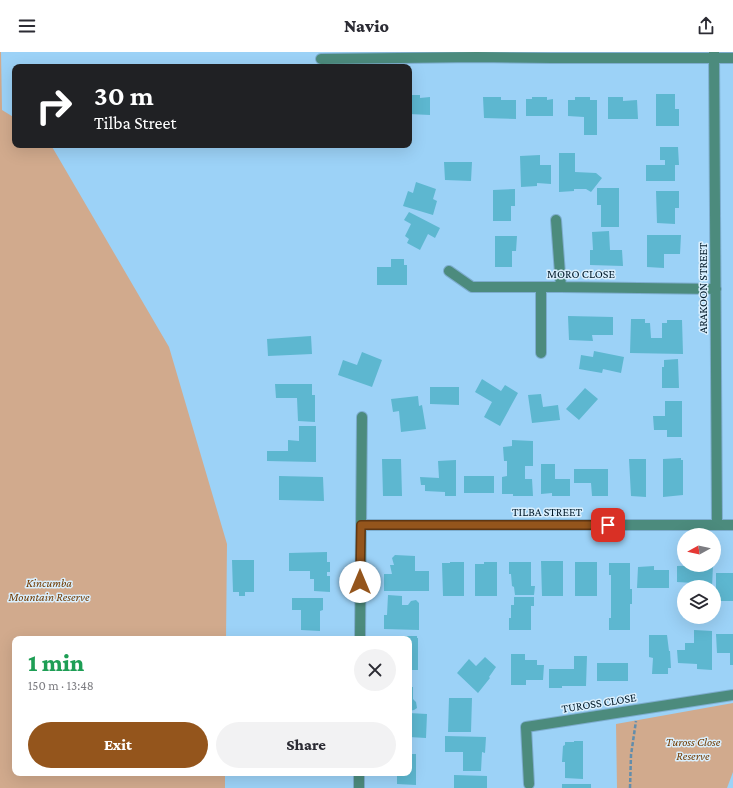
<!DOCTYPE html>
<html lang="en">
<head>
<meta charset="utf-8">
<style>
  body { margin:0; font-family:"Crimson Pro",serif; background:#f2f2f3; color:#2b2b33; height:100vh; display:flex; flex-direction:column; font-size:15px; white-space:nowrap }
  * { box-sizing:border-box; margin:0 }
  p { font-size:13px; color:#7c7c81 }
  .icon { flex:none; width:22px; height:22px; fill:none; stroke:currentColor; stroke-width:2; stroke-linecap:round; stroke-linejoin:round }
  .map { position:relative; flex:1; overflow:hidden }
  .side { position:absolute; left:12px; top:584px; width:400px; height:140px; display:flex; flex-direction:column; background:#fff; border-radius:8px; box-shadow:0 4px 16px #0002 }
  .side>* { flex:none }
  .top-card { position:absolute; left:12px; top:12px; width:400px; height:84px; border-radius:8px; box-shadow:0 4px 16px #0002; background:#202124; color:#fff; overflow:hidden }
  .needle { width:26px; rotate:262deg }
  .controls { position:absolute; left:677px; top:476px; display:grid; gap:8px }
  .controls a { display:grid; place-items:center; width:44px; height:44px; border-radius:50%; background:#fff; box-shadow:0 4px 16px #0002; font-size:20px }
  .pin { position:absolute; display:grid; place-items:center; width:34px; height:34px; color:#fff; margin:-17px; border-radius:8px; box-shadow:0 2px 6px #0006 }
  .me { position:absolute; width:44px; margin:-22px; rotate:0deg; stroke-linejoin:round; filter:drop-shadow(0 0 3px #0008) }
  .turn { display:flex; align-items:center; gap:14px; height:84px; padding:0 16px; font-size:18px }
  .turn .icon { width:52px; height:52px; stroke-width:2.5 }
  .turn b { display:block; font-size:28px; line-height:34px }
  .round { display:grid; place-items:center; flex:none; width:42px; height:42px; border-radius:21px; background:#f2f2f3 }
  .headline { display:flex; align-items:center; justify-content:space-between; height:68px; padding:0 16px }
  h1 { font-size:24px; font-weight:800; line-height:30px; color:#1e9e55 }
  .cta { display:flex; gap:8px; margin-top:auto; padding:8px 16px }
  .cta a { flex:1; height:46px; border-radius:24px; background:#94551c; color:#fff; font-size:16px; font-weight:800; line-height:46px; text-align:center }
  .cta a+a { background:#f2f2f3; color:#2b2b33 }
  header { display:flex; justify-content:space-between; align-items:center; height:52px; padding:0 16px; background:#fff; font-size:18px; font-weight:800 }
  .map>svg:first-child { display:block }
  .green { fill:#d1aa8d }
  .building { fill:#5db7d0 }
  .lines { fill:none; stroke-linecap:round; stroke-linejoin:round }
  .street-casing { stroke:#7dadce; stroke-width:12 }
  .path { stroke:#628dab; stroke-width:2.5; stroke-dasharray:4 2; stroke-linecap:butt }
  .street { stroke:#4c8b7d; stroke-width:10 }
  .route-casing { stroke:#603712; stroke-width:10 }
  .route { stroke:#94551c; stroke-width:7 }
  .labels { text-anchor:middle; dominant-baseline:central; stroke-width:3; stroke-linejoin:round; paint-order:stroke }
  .street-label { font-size:12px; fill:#001929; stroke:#daeffd }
  .park-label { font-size:12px; font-style:italic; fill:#703a00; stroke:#daeffd }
</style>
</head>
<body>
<header><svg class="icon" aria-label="menu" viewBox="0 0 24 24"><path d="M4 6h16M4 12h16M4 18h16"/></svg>Navio<svg class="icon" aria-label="share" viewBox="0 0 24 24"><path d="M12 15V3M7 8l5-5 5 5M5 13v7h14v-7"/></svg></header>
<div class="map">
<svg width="733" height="736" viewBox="0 0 733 736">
  <rect width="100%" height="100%" fill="#9cd2f7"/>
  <path class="green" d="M0,0H1L2,58L15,66V93H51L169,295L227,492L226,587H15V721H225V736H0Z
    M733,651V720L727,736H617L616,672Z"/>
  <path class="building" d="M656,42H675V57H679V74H656Z
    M409,43H420V46L430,45V63L409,62Z
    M483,45H501V48H516V67L484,66Z
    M532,45H547V48L553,47V64H526V47H532Z
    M575,45H590V48H597V83H584V65L568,64V48H575Z
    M608,45H623V49L637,48L638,67H608Z
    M660,95H678L679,113H675V129H646V113H665V108H660Z
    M559,101H575V120L596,121L602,126L591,140L586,137H574V139L559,140Z
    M540,103V113H551V132L537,131V134L521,135L520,104Z
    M444,110H472L471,129L445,128Z
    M416,130L436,137L433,147L437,149L433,163L403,154L408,139L413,141Z
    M597,136H619V175H601V153H597Z
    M515,137V154H511V169H493V138Z
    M656,139H679V156H675V172L657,171Z
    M409,160L440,176L435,186L428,182L420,198L407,191L409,187L405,184L411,172L404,168Z
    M609,179L610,198H622L623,214L590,213V198H593L592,180Z
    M647,183H681L680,202H664V216L647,215Z
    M495,184H517L516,199H512V215H495Z
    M391,207H404V213H407V233H377V215H391Z
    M568,264L613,265V283H592L593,289L569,288Z
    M631,267H645V271H650L651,286H662V271H667V268H682L683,302L630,301Z
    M311,284L312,302L268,304L267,287Z
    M594,299L624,305L621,321L603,317L602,321L579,317L581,303L593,305Z
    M362,300L382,308L372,335L338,323L343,308L357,313Z
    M678,307L679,336H662V315H664V308Z
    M482,327L501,339L505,333L518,341L500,374L484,365L492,350L475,340Z
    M275,332H312V343H315V370L298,369L297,346H276Z
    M430,335H459V353L430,352Z
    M585,336L598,347L579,368L566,357Z
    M541,342L543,355L558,353L560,368L532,371L528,343Z
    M418,344L419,354L422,353L426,377L401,380L399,359L393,360L391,347Z
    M665,349H682V385H667V378H654L653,364H665Z
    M299,374H316V410L267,409V399H288V388L299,389Z
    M512,388L533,389V414H525V427H532L533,444H513V442H502V425L507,424V409H504L503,395L512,394Z
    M681,406V408H683V443L663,445V407Z
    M382,407H401L402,444H383Z
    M629,407H646V445L631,444Z
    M456,408V444H445V440L425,439V433H421L420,425L439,426L438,409Z
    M541,412H555V427H570V444H552V441L541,442Z
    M574,417H608V444H592L591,431H574Z
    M279,424L323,425L324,449L279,448Z
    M464,424H494V441H464Z
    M327,500V510H330V520H327V524H330V540L314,539V527H310V519H289V501Z
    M395,503L415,504V519H429V539H384V522H392L390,513H394L392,506Z
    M232,508H254V540H245V544H239V540H233Z
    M541,509H563V544H542Z
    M450,510H464V544H443L442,511H450Z
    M484,510H497V544H475V512H484Z
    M509,510H531V534H535L534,543H515L514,535L512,534L511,522H509Z
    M575,510H597V544H575Z
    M609,511H630V537H632V552H630V578H609V566H611V523H609Z
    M713,513L712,535H695V531L677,530V514Z
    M654,514V518H669V536H637L638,515Z
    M716,521H733V549H716Z
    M388,543L402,544V553H408L411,549L416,548L419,551V578L384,577V563H387Z
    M514,545H534V554H531V578H509V566H511V553H514Z
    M292,546H323V558L320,559V579L301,578V558H292Z
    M694,578L712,579V618L697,617V612L678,611L677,598H685V591H694Z
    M716,582H733V613H730V601H717Z
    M649,583H667L669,599H670L671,616H668V622H652L653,606L649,605Z
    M385,584H417V586H418V618H409V587H385Z
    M511,602H525V608H537V613H544L543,628H526V633H511Z
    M574,604H587L586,634H562V636H549V617H574Z
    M485,605L496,615L489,625L490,626L478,641L457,621L469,607L476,614Z
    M597,611H628V629H597Z
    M409,635H413V647L416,650L417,656L414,658L409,659Z
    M449,646H472L471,680H448Z
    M409,661L427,662L426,686L409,685Z
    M445,684L486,685L485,701L482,700L481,719H463V700H445Z
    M574,689H583V727L565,726V710H562L563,694L565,693V690H574Z
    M409,702H416V733L397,732V721H409Z
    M454,723L487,724V736H454Z
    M562,732H591V736H562Z"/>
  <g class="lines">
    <g class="street-casing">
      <path id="street" d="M714,0L717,473
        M321,7L477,5L552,6H733
        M556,168L561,235
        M449,219L472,235H561L716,237
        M541,301V235
        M361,473H733
        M360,587L362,365
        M529,732L526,675L733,643
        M359,736V721"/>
    </g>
    <path class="path" d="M630,736L631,703L636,669"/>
    <use href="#street" class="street"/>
  </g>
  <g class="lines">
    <g class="route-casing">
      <path id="route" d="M360,530L361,473H608"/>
    </g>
    <use href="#route" class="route"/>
  </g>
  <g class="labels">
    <g class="street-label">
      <text x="581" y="222">MORO CLOSE</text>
      <text transform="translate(703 236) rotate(-90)">ARAKOON STREET</text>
      <text x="547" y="460">TILBA STREET</text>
      <text transform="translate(599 651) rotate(-9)">TUROSS CLOSE</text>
    </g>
    <g class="park-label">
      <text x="49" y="531">Kincumba<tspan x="49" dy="14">Mountain Reserve</tspan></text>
      <text x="693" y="690">Tuross Close<tspan x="693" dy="14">Reserve</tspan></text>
    </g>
  </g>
</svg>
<div class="controls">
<a><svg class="needle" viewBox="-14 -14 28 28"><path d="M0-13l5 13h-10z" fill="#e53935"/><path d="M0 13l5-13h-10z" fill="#7c7c81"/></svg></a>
<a><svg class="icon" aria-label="layers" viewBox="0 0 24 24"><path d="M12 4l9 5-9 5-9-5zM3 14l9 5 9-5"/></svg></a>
</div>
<div class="pin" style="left:608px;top:473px;background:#d93025"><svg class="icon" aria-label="arrive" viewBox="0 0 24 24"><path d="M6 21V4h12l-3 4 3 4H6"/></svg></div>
<svg class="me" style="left:360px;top:530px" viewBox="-20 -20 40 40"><circle r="19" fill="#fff"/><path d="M0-13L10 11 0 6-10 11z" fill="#94551c"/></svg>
<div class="top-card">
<div class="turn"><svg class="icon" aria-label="right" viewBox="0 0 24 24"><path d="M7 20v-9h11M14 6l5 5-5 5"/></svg><div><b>30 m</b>Tilba Street</div></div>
</div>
<section class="side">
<div class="headline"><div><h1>1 min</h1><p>150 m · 13:48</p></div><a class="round"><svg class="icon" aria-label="close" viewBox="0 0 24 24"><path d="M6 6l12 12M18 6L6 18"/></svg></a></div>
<div class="cta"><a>Exit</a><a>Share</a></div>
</section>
</div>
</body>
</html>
